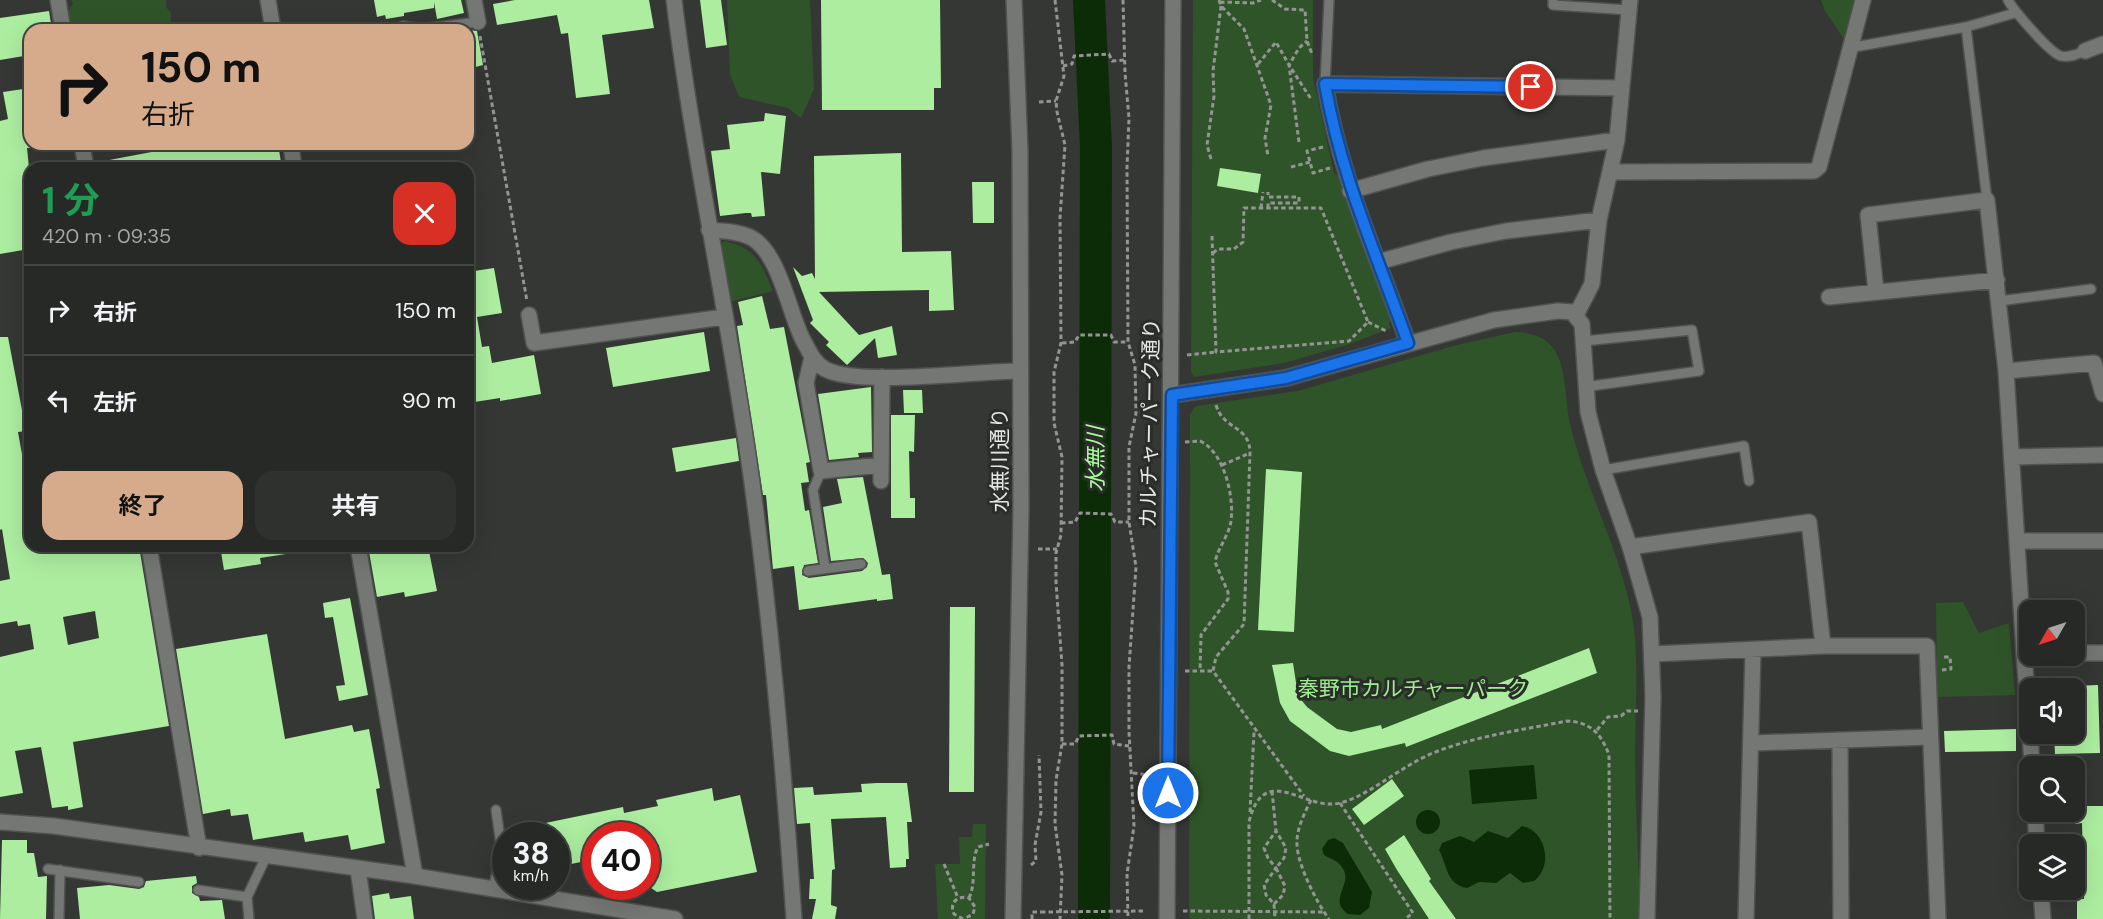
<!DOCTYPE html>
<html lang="ja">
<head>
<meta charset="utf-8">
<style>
  body { margin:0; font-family:"DM Sans","Noto Sans JP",sans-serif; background:#2f312e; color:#f1f3f6; height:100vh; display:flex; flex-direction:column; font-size:22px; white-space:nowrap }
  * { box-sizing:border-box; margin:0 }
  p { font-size:20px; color:#a4a6a7 }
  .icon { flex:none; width:33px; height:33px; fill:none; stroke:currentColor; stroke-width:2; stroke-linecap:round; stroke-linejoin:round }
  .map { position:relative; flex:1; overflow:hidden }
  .panel { position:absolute; left:24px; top:162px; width:450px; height:390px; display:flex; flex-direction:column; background:#272926; border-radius:18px; box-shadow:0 6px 24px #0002,0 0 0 2px #434543 }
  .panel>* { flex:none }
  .guide { position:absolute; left:24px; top:24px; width:450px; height:126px; border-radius:18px; box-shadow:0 6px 24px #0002,0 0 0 2px #434543; background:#d6ab8b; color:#111; overflow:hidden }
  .needle { width:39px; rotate:231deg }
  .fabs { position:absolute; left:2019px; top:600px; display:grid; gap:12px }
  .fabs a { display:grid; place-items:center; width:66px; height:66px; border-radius:12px; background:#272926; box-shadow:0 6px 24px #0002,0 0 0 2px #434543; font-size:30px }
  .speed { position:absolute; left:492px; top:822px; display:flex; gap:12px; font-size:30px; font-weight:700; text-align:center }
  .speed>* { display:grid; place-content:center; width:78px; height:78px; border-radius:50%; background:#272926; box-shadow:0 6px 24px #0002,0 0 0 2px #434543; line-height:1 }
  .speed small { font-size:15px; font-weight:400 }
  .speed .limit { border:9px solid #d22; background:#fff; color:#111 }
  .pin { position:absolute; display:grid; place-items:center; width:51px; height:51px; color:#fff; margin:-26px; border:3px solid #fff; border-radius:50%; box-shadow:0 2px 6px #0007 }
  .me { position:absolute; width:66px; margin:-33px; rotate:0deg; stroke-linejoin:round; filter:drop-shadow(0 0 4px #0008) }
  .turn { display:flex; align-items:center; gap:21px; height:126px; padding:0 18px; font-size:27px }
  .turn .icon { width:78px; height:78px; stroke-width:2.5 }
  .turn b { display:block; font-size:42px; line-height:51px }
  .round { display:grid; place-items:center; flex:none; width:63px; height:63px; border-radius:18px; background:#2f312e }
  .headline { display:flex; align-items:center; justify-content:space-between; height:102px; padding:0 18px }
  h1 { font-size:36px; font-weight:700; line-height:45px; color:#1e9e55 }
  .button { display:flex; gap:12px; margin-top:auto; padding:12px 18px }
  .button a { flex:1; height:69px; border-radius:18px; background:#d6ab8b; color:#111; font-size:24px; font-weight:700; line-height:69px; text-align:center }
  .button a+a { background:#2f312e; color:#f1f3f6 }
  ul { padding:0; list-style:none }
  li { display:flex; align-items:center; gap:18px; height:90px; padding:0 18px; border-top:2px solid #434543 }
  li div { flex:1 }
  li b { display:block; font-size:22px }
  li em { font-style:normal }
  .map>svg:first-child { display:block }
  .green { fill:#305429 }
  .water { fill:#0b2c06 }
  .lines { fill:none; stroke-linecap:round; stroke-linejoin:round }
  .river { stroke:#0b2c06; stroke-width:32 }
  .building { fill:#aceda0; fill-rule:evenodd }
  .lane-casing { stroke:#515250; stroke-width:12 }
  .street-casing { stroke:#515250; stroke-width:18 }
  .secondary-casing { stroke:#515250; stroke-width:18 }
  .path { stroke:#939592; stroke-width:3; stroke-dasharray:4.5 3; stroke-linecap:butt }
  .lane { stroke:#747773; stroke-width:9 }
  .street { stroke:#747773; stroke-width:15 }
  .secondary { stroke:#747773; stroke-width:15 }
  .path-bridge { stroke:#939592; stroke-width:3; stroke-dasharray:4.5 3; stroke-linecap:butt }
  .route-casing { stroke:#114b97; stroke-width:15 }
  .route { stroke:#1a73e8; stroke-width:10 }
  .labels { text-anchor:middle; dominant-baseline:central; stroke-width:6; stroke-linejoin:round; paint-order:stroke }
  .street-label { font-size:21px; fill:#e6e7e5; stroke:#2a2d29 }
  .park-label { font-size:21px; fill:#9def8e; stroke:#2a2d29 }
  .water-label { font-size:22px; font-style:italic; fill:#aafd9b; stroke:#2a2d29 }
</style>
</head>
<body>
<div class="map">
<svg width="2103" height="919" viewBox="0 0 2103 919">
  <rect width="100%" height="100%" fill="#343733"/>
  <path class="green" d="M71,0H166V7L171,13L170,30H67V14L73,3Z
    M727,0H810L814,89L801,118L788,108L739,97L730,74Z
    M1193,0H1313V78L1334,173L1341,177L1343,192L1393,318L1389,324L1391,328L1347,345L1284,363L1194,377L1191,372Z
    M1821,0H1856L1844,39L1825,11Z
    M725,241C757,249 761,263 773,291L729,302L721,243Z
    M1515,332C1573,333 1561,386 1571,428C1586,489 1618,547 1631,610C1640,657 1635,707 1635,755C1635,803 1638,852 1640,901L1638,919H1189L1190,414L1196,406L1298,391L1453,346Z
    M1963,602L1979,633L2009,623L2015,695L1937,697L1936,603Z
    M973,824H986L985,919H938L935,864H960L959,837H972Z"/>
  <path class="water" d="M1534,765L1537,799L1472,804L1469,770Z
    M1416 822a12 12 0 1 1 24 0a12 12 0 1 1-24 0Z
    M1522,826C1547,831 1553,867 1534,881L1523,883L1510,873L1496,883L1479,882L1467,888C1446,885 1447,864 1439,850L1442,843L1460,836L1474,842L1488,831L1508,838Z
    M1334,838L1343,843L1372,892L1369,908L1360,915L1348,914C1326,899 1356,883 1341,866C1337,860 1330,859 1324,855L1322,849L1328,840Z"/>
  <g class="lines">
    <path class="river" d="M1089,0L1096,147L1094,919"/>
  </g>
  <path class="building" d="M374,0H461L464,13L437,19L434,2V8L404,13V16L386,19L385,15L377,17Z
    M515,0H649L654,28L602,35L610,94L576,98L568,33L561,34L557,15L497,25L493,4Z
    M700,0H721L727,45L706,48Z
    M821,0H940L941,88H934V110H822Z
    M49,11L52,30H30V55L0,60V18Z
    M468,30L477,31L483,65L468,69Z
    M30,88V148H27L30,178L23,179L30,219L24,220L29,249L0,254V121L8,119L3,92Z
    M765,113L786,116L780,174L761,172L765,216L752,217L751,213H746L720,216L711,151L730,149L727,125L764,121Z
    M194,144H278L282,168H104V161Z
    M901,153L902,252L951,251L954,310L929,311V290L819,292L859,335L892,326L897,355L878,358L875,338L847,365L826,345L829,342L810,323L813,320L793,267L802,276L812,273L815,279L814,156Z
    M1220,168L1261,174L1258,193L1217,186Z
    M972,182H994V223H973Z
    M494,268L502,313L477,317L482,347L489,346L492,363L534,355L541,394L500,401V398L468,403V272Z
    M762,296L770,329L784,327L810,462L806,463L809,482L801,483L805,511L809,510L818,563L804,565L802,575L809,578L862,571L867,567L868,563L863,558L831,561L823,507L842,503L837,479L863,477L882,575L890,574L893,599L877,601V599L799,610L794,566L773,569L766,495H763L737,326L743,325L738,302Z
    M704,332L710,371L613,387L606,348Z
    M0,337H8L26,431L18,432L23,460L30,459V546H139L169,726L73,742L83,807L68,810V806L52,808L41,747L15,751L23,793L0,797V657L34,649L30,624L18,626L17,621L0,624V581L10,579L2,529L0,530ZM95,611L99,638L68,645L63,617Z
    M871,387L872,452L858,453L859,457L829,460L818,394Z
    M903,390H922L923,413H904Z
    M891,415H915L914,452L909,451L910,498H915V518H891Z
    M736,438L739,461L676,472L672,448Z
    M1266,469L1302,472L1294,632L1258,630Z
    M220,546H286V554L260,558L261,564L224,570Z
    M368,546H428L437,591L405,597L404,592L377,597Z
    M350,598L368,695L339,701L336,686L345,685L333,617L325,618L323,603Z
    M950,607H975L974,792H949Z
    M267,634L285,739L352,725L354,732L369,729L380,788L376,789L385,843L351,850L348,835L305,842L303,832L253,840L248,814L231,816L230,809L203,814L176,649Z
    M1589,648L1597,673L1406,747L1405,743L1349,756L1330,751L1290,721L1280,703L1272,665L1293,663L1298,696L1307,707L1337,729L1351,732L1381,725L1382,729Z
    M2098,685L2100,753L2055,754L2054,734H2074V686Z
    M2016,729V751L1945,752L1944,731Z
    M1392,779L1404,796L1364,825L1352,809Z
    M877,783H907L912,822H907L909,859H906V867L890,868L886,817L831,819L835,869L832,870L831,905L837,907L835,919H812L816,899H809L810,879H814L810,823L797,824L794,788L813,787L814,795L862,792L861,784Z
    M712,788L714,801L740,795L757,872L657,892L648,886L646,879V836H596V859L556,867V836H516V829L623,807L624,813L658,806L656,800Z
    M2075,806H2103V919H2077V899H2084L2082,823L2075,824Z
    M1404,835L1431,879L1429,881L1456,919H1429L1397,870L1385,849Z
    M2,840H27V853H34L38,877L47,876L46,919H0Z
    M196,876L197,883L192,886V893L199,897L200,901L222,900L225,919H80L77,888L109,885L139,889L144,887L146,881Z
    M389,893L390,899L411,896L414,919H375L372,896Z"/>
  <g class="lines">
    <g class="lane-casing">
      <path id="lane" d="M1553,0V5L1629,10
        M2008,0C2014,11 2050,53 2061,56C2069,58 2077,54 2085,51
        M403,26L421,29L478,22
        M1966,27L1987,200
        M1849,48L1966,27L2015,13
        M1325,84L1329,0
        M1999,301L2091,289
        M1584,341L1692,330L1699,371L1584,387
        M1603,470L1744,446L1749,481
        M821,471L813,490L825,567
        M808,571L861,564
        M48,869L139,882
        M493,889L502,852L496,810
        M198,890L247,897L266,857
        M247,897L249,919
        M59,919L60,870"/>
    </g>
    <g class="street-casing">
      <path id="street" d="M58,0L63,30
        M268,0L273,30
        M474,0L478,22
        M674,0C694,162 730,321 752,483C772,628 784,773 794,919
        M2085,51L2103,44
        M82,144L86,168
        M291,144L294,168
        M1611,172L1814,171L1819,167L1863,0
        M1350,191L1428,169L1483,158L1617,140
        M709,230C723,231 737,231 750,237C779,251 789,313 803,340C809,351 814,363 825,369C857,387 978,371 1020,371
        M1378,262L1451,242L1506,231L1599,220
        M1876,292L1868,215L1987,200L2006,371L2024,653
        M1829,297L1997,280
        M529,315L534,343L724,317
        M1576,315L1592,284L1599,220L1617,140L1630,0
        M1408,343C1377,255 1340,177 1325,84L1622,88
        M812,357L806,383L821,471L881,465
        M2006,371L2094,363L2103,394
        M2012,457L2103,455
        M881,481L882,377
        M2019,541H2103
        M149,546L199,848
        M358,546L415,876
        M1630,547L1809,522L1823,646
        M1653,654L1823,646H1927L1938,919
        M1840,740L1841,919
        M1753,743L1930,737
        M358,869L365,919
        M1746,919L1753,650"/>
    </g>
    <g class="secondary-casing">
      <path id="secondary" d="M1172,395L1286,378L1494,320L1558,311L1572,312L1582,324L1588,412L1603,470L1630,547L1650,617L1653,697L1647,919
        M2030,653H2024L2030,732
        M2074,653H2103
        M2030,734L2032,766
        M2035,812L2037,844
        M0,822L54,826L415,876L675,919
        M2041,890L2043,919
        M1013,919L1021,509L1020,151L1014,0
        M1167,919L1173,0"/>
    </g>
    <path class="path" d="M1055,0L1064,76L1056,101L1057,112L1065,145L1060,218L1061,343L1054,372V423L1062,457L1061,535L1056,553V582L1062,665V744L1056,780L1055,824L1062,875L1060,919
      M1123,0L1125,73L1129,118L1127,168L1128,342L1135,365L1136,413L1129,447V522L1136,567L1129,667V732L1134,826L1127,874L1128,919
      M1219,0L1221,6L1244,29L1271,105L1265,138L1268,156
      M1272,0L1285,9L1305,10L1307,41L1312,54
      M1220,2L1253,3L1261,0
      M480,36L527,301
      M1258,64L1276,42L1289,65L1299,48L1307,41
      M1063,66L1072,64L1074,56L1109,54L1112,61L1124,60
      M1039,102L1056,101
      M1299,142L1289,65L1311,99
      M1323,147L1307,151L1313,173L1330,168
      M1211,159L1207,145L1214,96L1213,71L1221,6
      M1291,167L1310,162
      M1261,208L1263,192
      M1268,208V203H1299V197H1268V192
      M1212,236L1216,352L1349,341L1368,322L1321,208H1244L1243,242L1234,249H1218L1213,253
      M1368,322L1386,331
      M1062,343L1075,342L1079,335H1111L1114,342H1128
      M1187,355L1216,352
      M1216,405C1223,430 1250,425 1250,453L1244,624L1216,657L1213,671L1304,796
      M1185,442L1200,441C1225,452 1236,502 1230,526C1226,539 1218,549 1215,562L1228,592V599L1201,635L1200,671
      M1222,465L1250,453
      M1061,523L1075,522L1080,513L1111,514L1115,522H1129
      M1038,549H1057
      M1942,670L1951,669L1950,657H1944
      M1185,671H1213
      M1597,730L1608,717L1621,716L1627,711H1638
      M1062,744H1075L1079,736L1112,735L1114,744L1129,746
      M1133,773L1149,775
      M1272,791L1276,831
      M1311,800C1304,814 1296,830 1297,845C1298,866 1317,903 1329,919
      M1340,803L1413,913L1405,919
      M1250,812L1254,732
      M944,864L958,898
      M1031,865L1036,861L1035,845L1041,812L1039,755
      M969,898C977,881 970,862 978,847L989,844
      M1274,904L1283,895L1285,886L1276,868L1284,858L1286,848L1276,831L1264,848L1268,858L1276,868L1264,885L1266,895L1274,904L1275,919
      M1183,911L1324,912
      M963,919L954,914C949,903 957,895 969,898L975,907L973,914L964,919
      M1032,919V912H1041
      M1249,919V822C1264,760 1305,812 1340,803C1369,796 1401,766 1433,753C1475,736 1522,730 1567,721C1590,722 1601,733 1609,755L1610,919"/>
    <use href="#lane" class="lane"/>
    <use href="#street" class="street"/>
    <use href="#secondary" class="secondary"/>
    <path class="path-bridge" d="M1041,912L1145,911"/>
  </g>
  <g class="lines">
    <g class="route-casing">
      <path id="route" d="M1168,793L1172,395L1286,378L1408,343C1377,255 1341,177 1325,84L1531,87"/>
    </g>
    <use href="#route" class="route"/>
  </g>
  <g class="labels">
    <g class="street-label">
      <text transform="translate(1150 423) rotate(-89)">カルチャーパーク通り</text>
      <text transform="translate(1000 460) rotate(-90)">水無川通り</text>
    </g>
    <g class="park-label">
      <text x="1413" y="689">秦野市カルチャーパーク</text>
    </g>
    <g class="water-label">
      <text transform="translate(1095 459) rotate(-90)">水無川</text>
    </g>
  </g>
</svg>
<div class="fabs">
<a><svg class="needle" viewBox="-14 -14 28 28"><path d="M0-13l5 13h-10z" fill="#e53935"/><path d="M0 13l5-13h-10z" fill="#a4a6a7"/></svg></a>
<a><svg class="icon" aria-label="sound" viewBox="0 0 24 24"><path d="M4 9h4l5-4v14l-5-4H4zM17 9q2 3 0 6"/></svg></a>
<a><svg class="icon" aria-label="search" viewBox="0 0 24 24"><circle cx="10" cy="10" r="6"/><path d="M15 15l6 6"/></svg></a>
<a><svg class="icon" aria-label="layers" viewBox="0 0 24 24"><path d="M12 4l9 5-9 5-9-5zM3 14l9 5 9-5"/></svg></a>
</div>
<div class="speed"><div>38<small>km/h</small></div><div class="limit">40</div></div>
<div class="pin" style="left:1531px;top:87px;background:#d93025"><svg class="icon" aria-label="arrive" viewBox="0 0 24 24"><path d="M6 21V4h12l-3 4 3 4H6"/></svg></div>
<svg class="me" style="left:1168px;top:793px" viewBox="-20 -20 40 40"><circle r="17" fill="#1a73e8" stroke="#fff" stroke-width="3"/><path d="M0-11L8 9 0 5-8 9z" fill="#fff"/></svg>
<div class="guide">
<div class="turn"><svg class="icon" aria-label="right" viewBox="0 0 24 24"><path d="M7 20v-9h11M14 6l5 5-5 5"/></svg><div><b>150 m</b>右折</div></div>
</div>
<section class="panel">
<div class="headline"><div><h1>1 分</h1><p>420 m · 09:35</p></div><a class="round" style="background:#d93025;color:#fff"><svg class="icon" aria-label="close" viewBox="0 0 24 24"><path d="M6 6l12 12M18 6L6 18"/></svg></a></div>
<ul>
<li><svg class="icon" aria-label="right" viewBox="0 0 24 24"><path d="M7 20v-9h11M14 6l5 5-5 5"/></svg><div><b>右折</b></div><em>150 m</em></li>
<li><svg class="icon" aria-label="left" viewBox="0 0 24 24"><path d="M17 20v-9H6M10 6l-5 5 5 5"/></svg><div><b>左折</b></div><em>90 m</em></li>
</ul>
<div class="button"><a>終了</a><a>共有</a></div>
</section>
</div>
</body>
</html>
